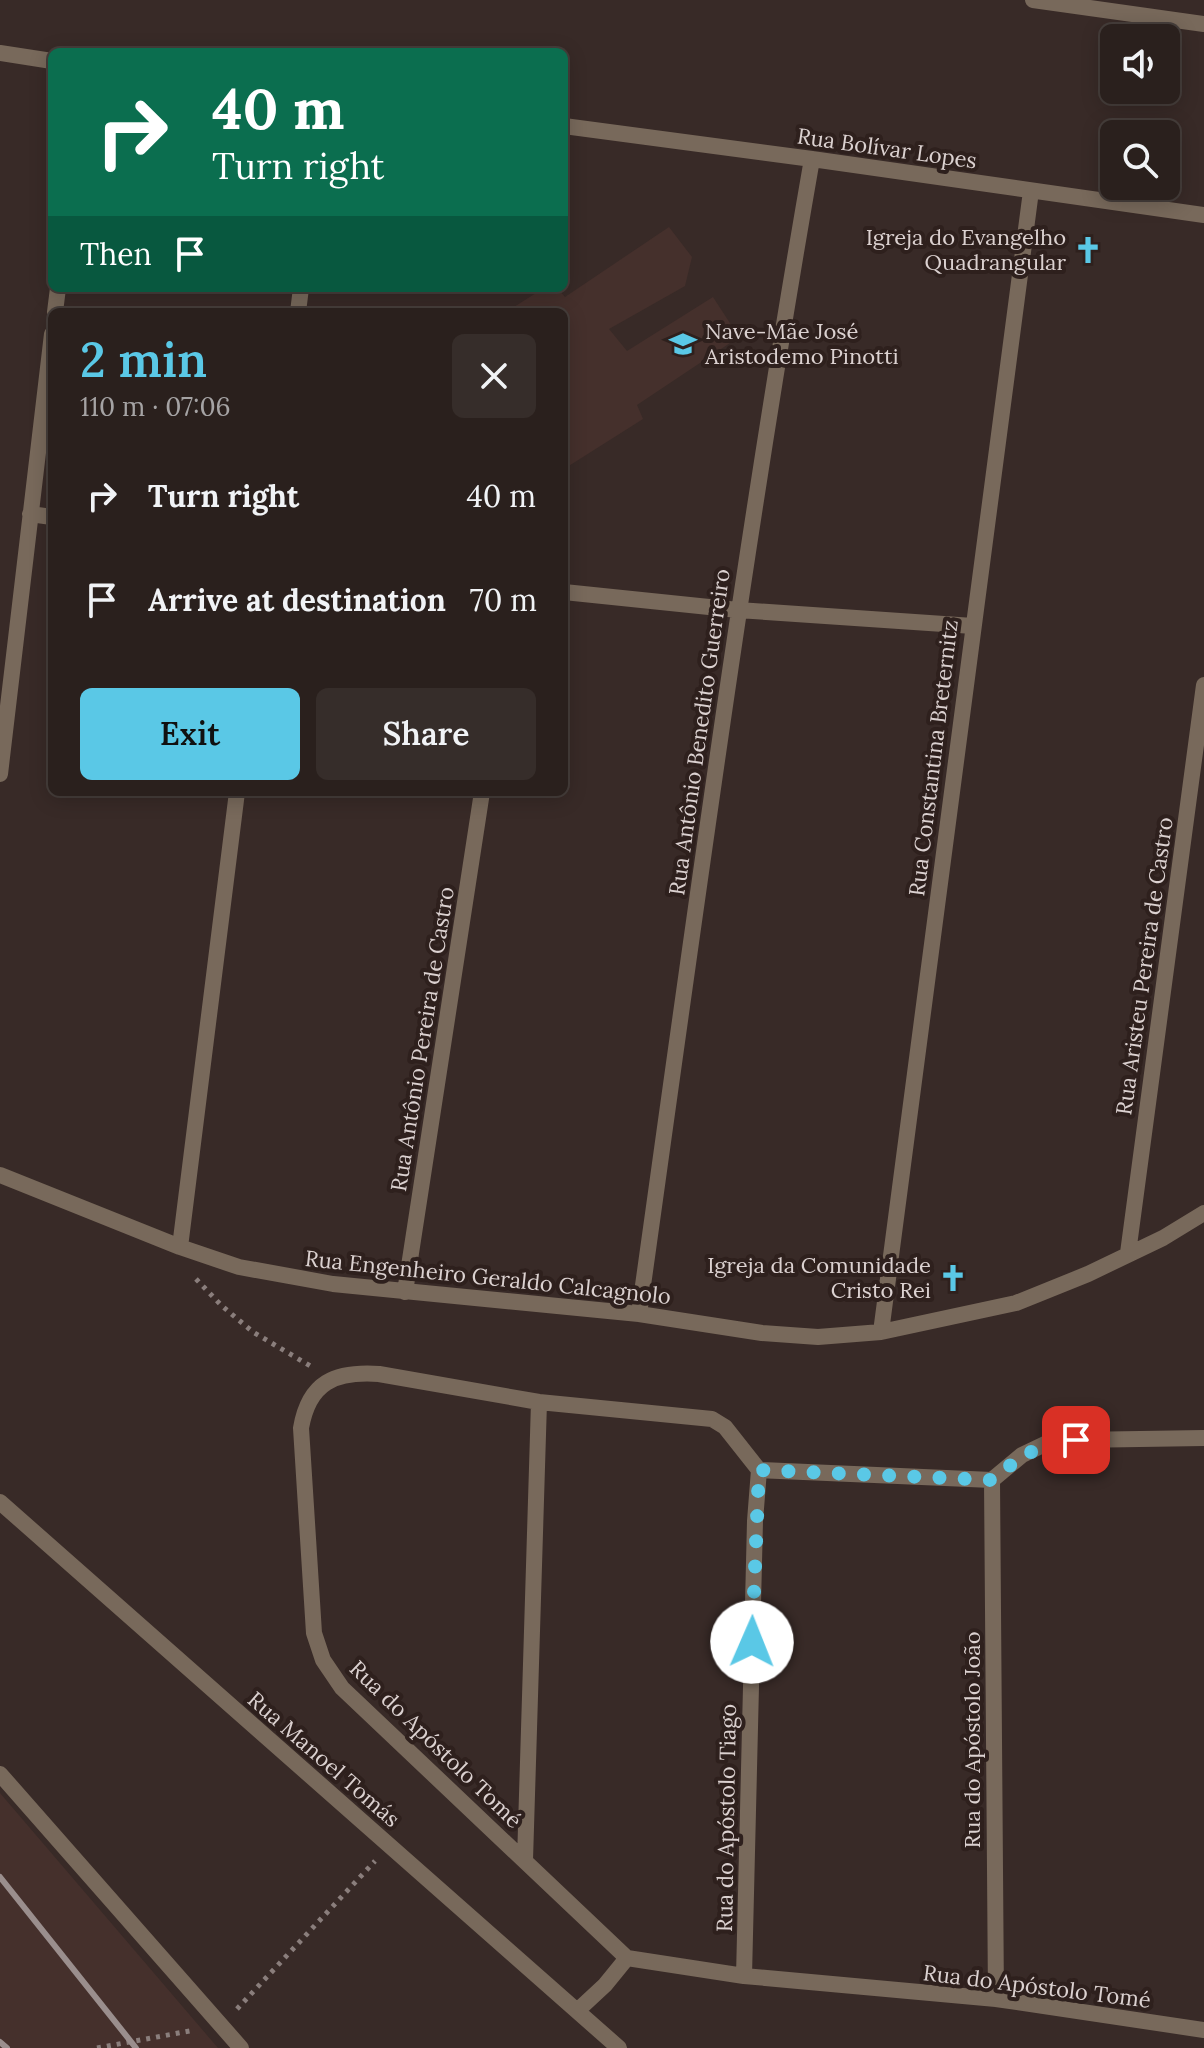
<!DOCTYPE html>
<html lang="en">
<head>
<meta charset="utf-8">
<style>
  body { margin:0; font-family:Lora,serif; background:#362d2a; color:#f1f3f6; height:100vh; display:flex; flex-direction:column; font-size:30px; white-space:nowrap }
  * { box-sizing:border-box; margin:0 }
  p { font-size:26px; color:#a5a3a4 }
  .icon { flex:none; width:44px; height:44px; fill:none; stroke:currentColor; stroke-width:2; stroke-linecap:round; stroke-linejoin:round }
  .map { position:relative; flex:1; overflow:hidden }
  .drawer { position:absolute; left:48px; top:308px; width:520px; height:488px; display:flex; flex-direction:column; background:#2a201d; border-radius:12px; box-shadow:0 4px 20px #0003,0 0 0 2px #463e3b }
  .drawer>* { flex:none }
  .top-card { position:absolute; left:48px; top:48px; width:520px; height:244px; border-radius:12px; box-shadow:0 4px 20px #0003,0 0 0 2px #463e3b; background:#0b6e4f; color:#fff; overflow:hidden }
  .tools { position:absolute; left:1100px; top:24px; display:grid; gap:16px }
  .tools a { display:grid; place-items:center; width:80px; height:80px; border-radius:12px; background:#2a201d; box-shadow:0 4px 20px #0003,0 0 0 2px #463e3b; font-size:40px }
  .pin { position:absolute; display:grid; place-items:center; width:68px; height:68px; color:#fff; margin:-34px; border-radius:16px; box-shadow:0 4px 12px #0006 }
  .me { position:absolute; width:88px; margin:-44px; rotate:1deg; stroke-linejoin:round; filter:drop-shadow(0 0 6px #0008) }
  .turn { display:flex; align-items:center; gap:28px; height:168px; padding:0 32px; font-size:36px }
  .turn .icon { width:104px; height:104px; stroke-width:2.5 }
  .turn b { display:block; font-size:56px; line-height:68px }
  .then { display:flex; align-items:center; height:76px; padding:0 32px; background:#0003; gap:16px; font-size:30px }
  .round { display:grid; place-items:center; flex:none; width:84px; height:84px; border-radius:12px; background:#362d2a }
  .headline { display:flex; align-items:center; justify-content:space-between; height:136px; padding:0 32px }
  h1 { font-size:48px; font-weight:600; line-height:60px; color:#5ac8e6 }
  .button { display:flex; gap:16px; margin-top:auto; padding:16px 32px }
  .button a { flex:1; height:92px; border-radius:12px; background:#5ac8e6; color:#111; font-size:32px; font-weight:600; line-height:92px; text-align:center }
  .button a+a { background:#362d2a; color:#f1f3f6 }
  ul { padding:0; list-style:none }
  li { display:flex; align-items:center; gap:24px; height:104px; padding:0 32px }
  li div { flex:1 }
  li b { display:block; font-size:30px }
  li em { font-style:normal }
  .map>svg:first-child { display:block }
  .built { fill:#45302c }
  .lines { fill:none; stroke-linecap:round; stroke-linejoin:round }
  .path { stroke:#8a7e7c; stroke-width:5; stroke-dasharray:4 6; stroke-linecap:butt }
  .minor { stroke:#78695b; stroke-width:16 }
  .rail { stroke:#9a8e8d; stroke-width:6 }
  .route { stroke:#5ac8e6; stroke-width:14; stroke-dasharray:0 25.2 }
  .labels { text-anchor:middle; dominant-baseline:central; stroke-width:8; stroke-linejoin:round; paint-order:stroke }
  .street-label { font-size:22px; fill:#dbd1d0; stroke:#2e201d }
  .poi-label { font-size:22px; fill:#dbd1d0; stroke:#2e201d; text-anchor:end }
</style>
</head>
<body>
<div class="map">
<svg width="1204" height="2048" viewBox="0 0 1204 2048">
  <rect width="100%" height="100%" fill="#382a27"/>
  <path class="built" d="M669,227L692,257L685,286L609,329L627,351L713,297L739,337L637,405L643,419L564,469V312H506L544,288H557L565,297Z
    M0,1793L218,2048H0Z"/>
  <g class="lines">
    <path class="path" d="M196,1279L222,1306L253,1332L312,1367
      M237,2009L375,1861
      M97,2048L195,2030"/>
    <path class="minor" d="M1033,0L1204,24
      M0,53L52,61
      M564,126L812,159L1204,215
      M55,312L58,288
      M298,312L301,288
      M30,514L52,517
      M564,592L738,610L973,626
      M0,774L52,334
      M0,1175L180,1247L239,1267L333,1284L639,1314L762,1333L818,1337L881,1332L1016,1303L1088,1274L1163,1238L1204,1213
      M180,1247L237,792
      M1128,1253L1204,685
      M405,1292L482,792
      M639,1314C693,928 745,542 812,159
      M881,1332L1031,191
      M759,1470L725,1427L712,1419L539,1402L379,1374C335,1371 309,1382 301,1428L314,1633L323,1660L342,1688L627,1958L744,1976L996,1999L1204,2030
      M759,1470L992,1480L1022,1455L1045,1444L1076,1440L1204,1438
      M992,1480L996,1999
      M0,1502L619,2048
      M0,1774L241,2048
      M525,1860L539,1402
      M744,1976L755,1521L759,1470
      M577,2011L605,1985L627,1958"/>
    <path class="rail" d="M0,1877L136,2048
      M0,2042L7,2048"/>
  </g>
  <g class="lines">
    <path class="route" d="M752,1642L759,1470L992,1480C1024,1454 1034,1446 1076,1440"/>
  </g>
  <defs>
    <g id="church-bare" transform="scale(2.16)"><path d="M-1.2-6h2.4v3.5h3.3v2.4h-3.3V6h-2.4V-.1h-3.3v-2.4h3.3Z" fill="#5ac8e6" stroke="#2e201d" stroke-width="2.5" paint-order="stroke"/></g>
    <g id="school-bare" transform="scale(2.16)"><path d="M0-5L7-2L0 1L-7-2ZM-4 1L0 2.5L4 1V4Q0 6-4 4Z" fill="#5ac8e6" stroke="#2e201d" stroke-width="2.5" paint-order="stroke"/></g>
  </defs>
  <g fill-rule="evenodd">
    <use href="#church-bare" x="1088" y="250"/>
    <use href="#school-bare" x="683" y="344"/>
    <use href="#church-bare" x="953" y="1278"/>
  </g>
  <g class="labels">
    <g class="street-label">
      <text transform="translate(887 148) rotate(8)">Rua Bolívar Lopes</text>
      <text transform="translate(699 732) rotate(-82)">Rua Antônio Benedito Guerreiro</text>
      <text transform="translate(933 758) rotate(-83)">Rua Constantina Breternitz</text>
      <text transform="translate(1144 966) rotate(-82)">Rua Aristeu Pereira de Castro</text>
      <text transform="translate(422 1039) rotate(-81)">Rua Antônio Pereira de Castro</text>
      <text transform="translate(488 1277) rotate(6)">Rua Engenheiro Geraldo Calcagnolo</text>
      <text transform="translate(972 1740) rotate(-90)">Rua do Apóstolo João</text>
      <text transform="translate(436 1744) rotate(44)">Rua do Apóstolo Tomé</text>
      <text transform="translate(324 1759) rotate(41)">Rua Manoel Tomás</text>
      <text transform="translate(726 1818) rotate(-89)">Rua do Apóstolo Tiago</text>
      <text transform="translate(1037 1986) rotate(7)">Rua do Apóstolo Tomé</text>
    </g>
    <g class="poi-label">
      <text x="1066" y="237">Igreja do Evangelho<tspan x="1066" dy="25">Quadrangular</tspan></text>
      <text x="705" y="331" text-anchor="start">Nave-Mãe José<tspan x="705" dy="25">Aristodemo Pinotti</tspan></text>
      <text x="931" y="1265">Igreja da Comunidade<tspan x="931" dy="25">Cristo Rei</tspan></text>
    </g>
  </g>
</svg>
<div class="tools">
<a><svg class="icon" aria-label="sound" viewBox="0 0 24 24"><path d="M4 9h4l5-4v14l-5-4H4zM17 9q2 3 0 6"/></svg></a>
<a><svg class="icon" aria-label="search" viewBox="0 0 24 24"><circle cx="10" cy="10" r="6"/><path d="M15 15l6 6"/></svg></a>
</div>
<div class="pin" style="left:1076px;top:1440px;background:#d93025"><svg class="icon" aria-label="arrive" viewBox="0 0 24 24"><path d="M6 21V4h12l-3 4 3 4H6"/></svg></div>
<svg class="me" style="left:752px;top:1642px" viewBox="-20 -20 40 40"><circle r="19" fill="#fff"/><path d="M0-13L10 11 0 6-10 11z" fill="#5ac8e6"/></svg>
<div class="top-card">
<div class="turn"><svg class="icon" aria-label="right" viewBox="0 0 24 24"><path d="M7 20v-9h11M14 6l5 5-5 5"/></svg><div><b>40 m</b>Turn right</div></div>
<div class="then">Then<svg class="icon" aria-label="arrive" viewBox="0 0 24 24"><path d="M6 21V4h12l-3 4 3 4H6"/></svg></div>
</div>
<section class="drawer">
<div class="headline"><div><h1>2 min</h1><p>110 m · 07:06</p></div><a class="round"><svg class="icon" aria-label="close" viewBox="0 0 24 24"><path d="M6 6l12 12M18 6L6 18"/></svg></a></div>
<ul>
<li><svg class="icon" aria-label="right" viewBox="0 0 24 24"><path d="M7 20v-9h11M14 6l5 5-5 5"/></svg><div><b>Turn right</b></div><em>40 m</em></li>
<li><svg class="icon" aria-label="arrive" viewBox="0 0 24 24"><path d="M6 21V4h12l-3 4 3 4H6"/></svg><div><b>Arrive at destination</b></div><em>70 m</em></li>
</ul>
<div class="button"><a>Exit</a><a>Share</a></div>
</section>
</div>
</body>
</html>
